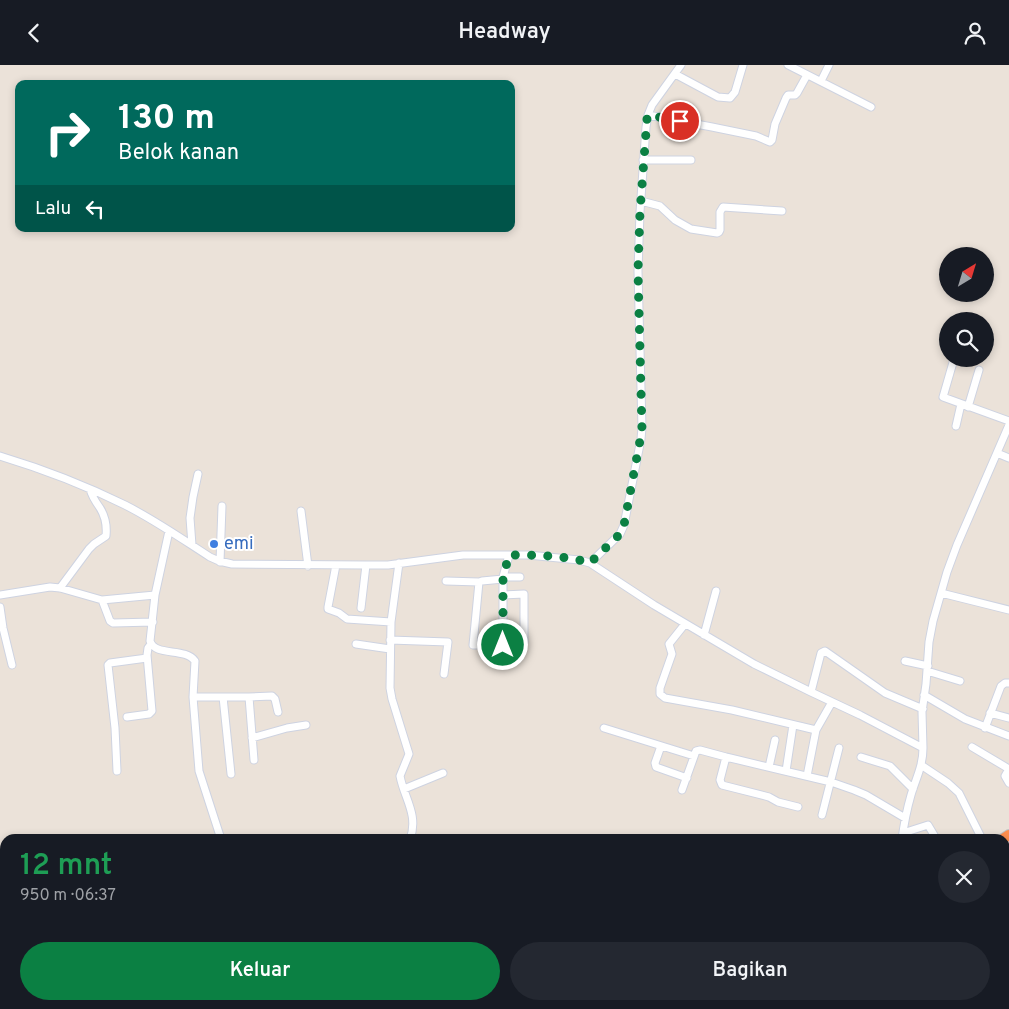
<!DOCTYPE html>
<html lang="id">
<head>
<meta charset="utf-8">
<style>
  body { margin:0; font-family:Overpass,sans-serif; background:#242831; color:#f1f3f6; height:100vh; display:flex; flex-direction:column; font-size:19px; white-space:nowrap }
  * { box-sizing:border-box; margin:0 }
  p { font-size:16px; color:#9ea1a6 }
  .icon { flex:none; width:28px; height:28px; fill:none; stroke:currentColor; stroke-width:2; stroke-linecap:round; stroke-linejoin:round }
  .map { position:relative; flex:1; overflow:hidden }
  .details { position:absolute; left:0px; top:769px; width:1010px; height:176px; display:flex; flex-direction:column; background:#171b24; border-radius:15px 15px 0 0; box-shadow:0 2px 8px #0003 }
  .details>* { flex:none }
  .guide { position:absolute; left:15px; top:15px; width:500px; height:152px; border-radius:10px; box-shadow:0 2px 8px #0003; background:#00695c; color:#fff; overflow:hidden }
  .needle { width:32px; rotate:38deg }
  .controls { position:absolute; left:939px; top:182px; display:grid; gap:10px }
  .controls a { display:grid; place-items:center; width:55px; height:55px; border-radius:50%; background:#171b24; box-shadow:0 2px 8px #0003; font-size:25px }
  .pin { position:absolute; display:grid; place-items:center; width:42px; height:42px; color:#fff; margin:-21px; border:2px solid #fff; border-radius:50%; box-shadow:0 1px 5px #0007 }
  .me { position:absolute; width:55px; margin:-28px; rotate:0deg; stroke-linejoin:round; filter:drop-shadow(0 0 4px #0008) }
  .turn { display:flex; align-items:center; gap:18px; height:105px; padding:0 20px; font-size:22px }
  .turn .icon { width:65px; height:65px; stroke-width:2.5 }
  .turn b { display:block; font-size:35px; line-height:42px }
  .then { display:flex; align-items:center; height:48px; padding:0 20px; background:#0003; gap:10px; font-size:19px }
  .round { display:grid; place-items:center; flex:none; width:52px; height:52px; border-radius:26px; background:#242831 }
  .head { display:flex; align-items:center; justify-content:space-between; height:85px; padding:0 20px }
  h1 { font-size:30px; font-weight:600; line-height:38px; color:#1e9e55 }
  .button { display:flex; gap:10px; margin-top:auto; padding:10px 20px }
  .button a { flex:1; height:58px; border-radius:30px; background:#0b8043; color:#fff; font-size:20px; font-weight:600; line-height:58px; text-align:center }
  .button a+a { background:#242831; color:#f1f3f6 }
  header { display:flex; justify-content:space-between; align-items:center; height:65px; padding:0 20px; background:#171b24; font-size:22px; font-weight:600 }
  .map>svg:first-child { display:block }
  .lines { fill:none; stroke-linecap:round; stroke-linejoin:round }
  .minor-casing { stroke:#ced3e1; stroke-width:9 }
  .highway-casing { stroke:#c3c3c3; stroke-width:12 }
  .minor { stroke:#fff; stroke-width:7 }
  .highway { stroke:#ff8f4f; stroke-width:10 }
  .route { stroke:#0b8043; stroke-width:9; stroke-dasharray:0 16.2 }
  .shop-dot { fill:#3f7fe0; stroke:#fff; stroke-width:2 }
  .labels { text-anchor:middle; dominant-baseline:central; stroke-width:4; stroke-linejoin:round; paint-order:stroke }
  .shop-label { font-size:18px; fill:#366cbe; stroke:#fff; text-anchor:start }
</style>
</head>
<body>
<header><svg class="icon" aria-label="back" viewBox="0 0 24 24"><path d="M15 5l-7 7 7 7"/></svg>Headway<svg class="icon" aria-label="person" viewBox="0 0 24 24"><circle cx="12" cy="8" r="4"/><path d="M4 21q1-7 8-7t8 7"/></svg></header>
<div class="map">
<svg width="1009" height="944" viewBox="0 0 1009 944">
  <rect width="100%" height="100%" fill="#ebe2d9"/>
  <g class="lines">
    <g class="minor-casing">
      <path id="minor" d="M788,0L871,42
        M675,9L718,32L730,33L735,27L743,0
        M821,16L829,0
        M648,50L712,62L756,71L770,77L772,75L775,59L786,33L788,30H795L797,28L807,10
        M643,95H691
        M641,136L660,141L675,155L691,164L717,168L719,167L720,165V147L723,142L782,146
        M954,294L943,332L1009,356
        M968,342L979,305
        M956,361L961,339
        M997,388L1009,393
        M0,391C43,404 85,420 125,440C155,455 182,474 210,492L219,496L232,499L366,500H388L463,490H528L579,495L590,498L654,540L754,599L811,627L860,650L923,683C923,701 916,713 911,730C907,744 904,759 902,774
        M301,446L308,501
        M169,466L155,530L150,576C155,592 185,582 195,596L193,632L199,706L221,774
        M192,480L190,453L193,432L198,409
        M220,497L222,441
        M399,498L391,557L390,623L392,634L409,689L400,711C404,733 419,750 410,774
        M590,498L620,469L624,460L641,374L642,363L638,206L640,147L646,62L648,50L652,40L681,0
        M336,500L328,542V544L339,548L347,554L391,557
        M503,512H520
        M503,514L482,516L479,517L473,580H521L524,577V529L503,530
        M446,516L479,517
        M60,523L89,484L94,479L106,471C107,461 105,451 100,443C95,436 92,432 90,424
        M941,528L1009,545
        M0,530L50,522L60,523L102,535L155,530
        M102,535L110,556L113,558L153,557
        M0,542L3,563L12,600
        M361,543L366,500
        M685,559L669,579L672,589L660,623V629L665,633L732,645L816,665
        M704,570L716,526
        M390,575L448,577L444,609
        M356,579L390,584
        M503,580V512L509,490
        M905,596L928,601
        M927,606L960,616
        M811,627L821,588L825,586L885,628L923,644
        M924,630L965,654L1009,671
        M193,632H249L272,631L275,634L278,647
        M223,632L231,709
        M249,632L254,695
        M990,648L1009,653
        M127,652L149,649L152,646L147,590L148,583L151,579
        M604,663L694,691
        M985,663L1001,621L1005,618H1009
        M252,673L287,663L306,660
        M661,681L655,698L656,702L687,713
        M972,682L1009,704L1005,711L1009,718
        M923,683L922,647L926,619L929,577L933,556L947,507L957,480L1009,360
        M726,692L720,715L722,720L769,732L778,737L798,742
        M861,692L890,701L913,724
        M921,700L948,718L959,728L982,774
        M769,702L775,675
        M117,706L115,663L108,600L110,598L147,593
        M786,706L793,660
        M807,711L816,665L832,637
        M404,724L443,708
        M682,725L696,686L700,685L726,692L831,717L854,725L866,730L905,753
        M822,750L839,683
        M903,768L928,760L934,770
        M0,844L5,832
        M0,872L5,874
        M1005,885L1009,891
        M216,940L217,944
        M390,940L401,944
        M325,944L328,940
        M577,944L579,940"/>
    </g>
    <g class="highway-casing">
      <path id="highway" d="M1003,774L1009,770
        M818,944L821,940"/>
    </g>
    <use href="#minor" class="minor"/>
    <use href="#highway" class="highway"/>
  </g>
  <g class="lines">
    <path class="route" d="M503,580V512L509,490C535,490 564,490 590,498L620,469L624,460L642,365L638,206L640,147L647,54L648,50L680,56"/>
  </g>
  <circle class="shop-dot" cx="214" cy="479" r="5"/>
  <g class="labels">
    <g class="shop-label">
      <text x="224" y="479">emi</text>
    </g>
  </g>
</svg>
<div class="controls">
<a><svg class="needle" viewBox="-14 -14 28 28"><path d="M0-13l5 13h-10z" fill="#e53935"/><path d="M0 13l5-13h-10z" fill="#9ea1a6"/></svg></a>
<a><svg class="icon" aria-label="search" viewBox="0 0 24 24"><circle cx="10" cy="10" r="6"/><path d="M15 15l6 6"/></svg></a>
</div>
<div class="pin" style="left:680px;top:56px;background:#d93025"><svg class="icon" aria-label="arrive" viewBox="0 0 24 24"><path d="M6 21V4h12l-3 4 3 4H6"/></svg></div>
<svg class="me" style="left:503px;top:580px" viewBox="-20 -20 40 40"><circle r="17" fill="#0b8043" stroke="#fff" stroke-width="3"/><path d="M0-11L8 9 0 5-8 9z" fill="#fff"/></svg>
<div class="guide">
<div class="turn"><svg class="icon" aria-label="right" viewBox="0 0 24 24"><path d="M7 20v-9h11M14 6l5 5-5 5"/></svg><div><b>130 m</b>Belok kanan</div></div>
<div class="then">Lalu<svg class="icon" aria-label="left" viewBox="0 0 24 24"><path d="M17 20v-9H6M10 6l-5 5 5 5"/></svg></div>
</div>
<section class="details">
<div class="head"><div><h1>12 mnt</h1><p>950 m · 06:37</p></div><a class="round"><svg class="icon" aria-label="close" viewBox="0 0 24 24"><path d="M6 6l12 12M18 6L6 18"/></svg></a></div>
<div class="button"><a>Keluar</a><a>Bagikan</a></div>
</section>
</div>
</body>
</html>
